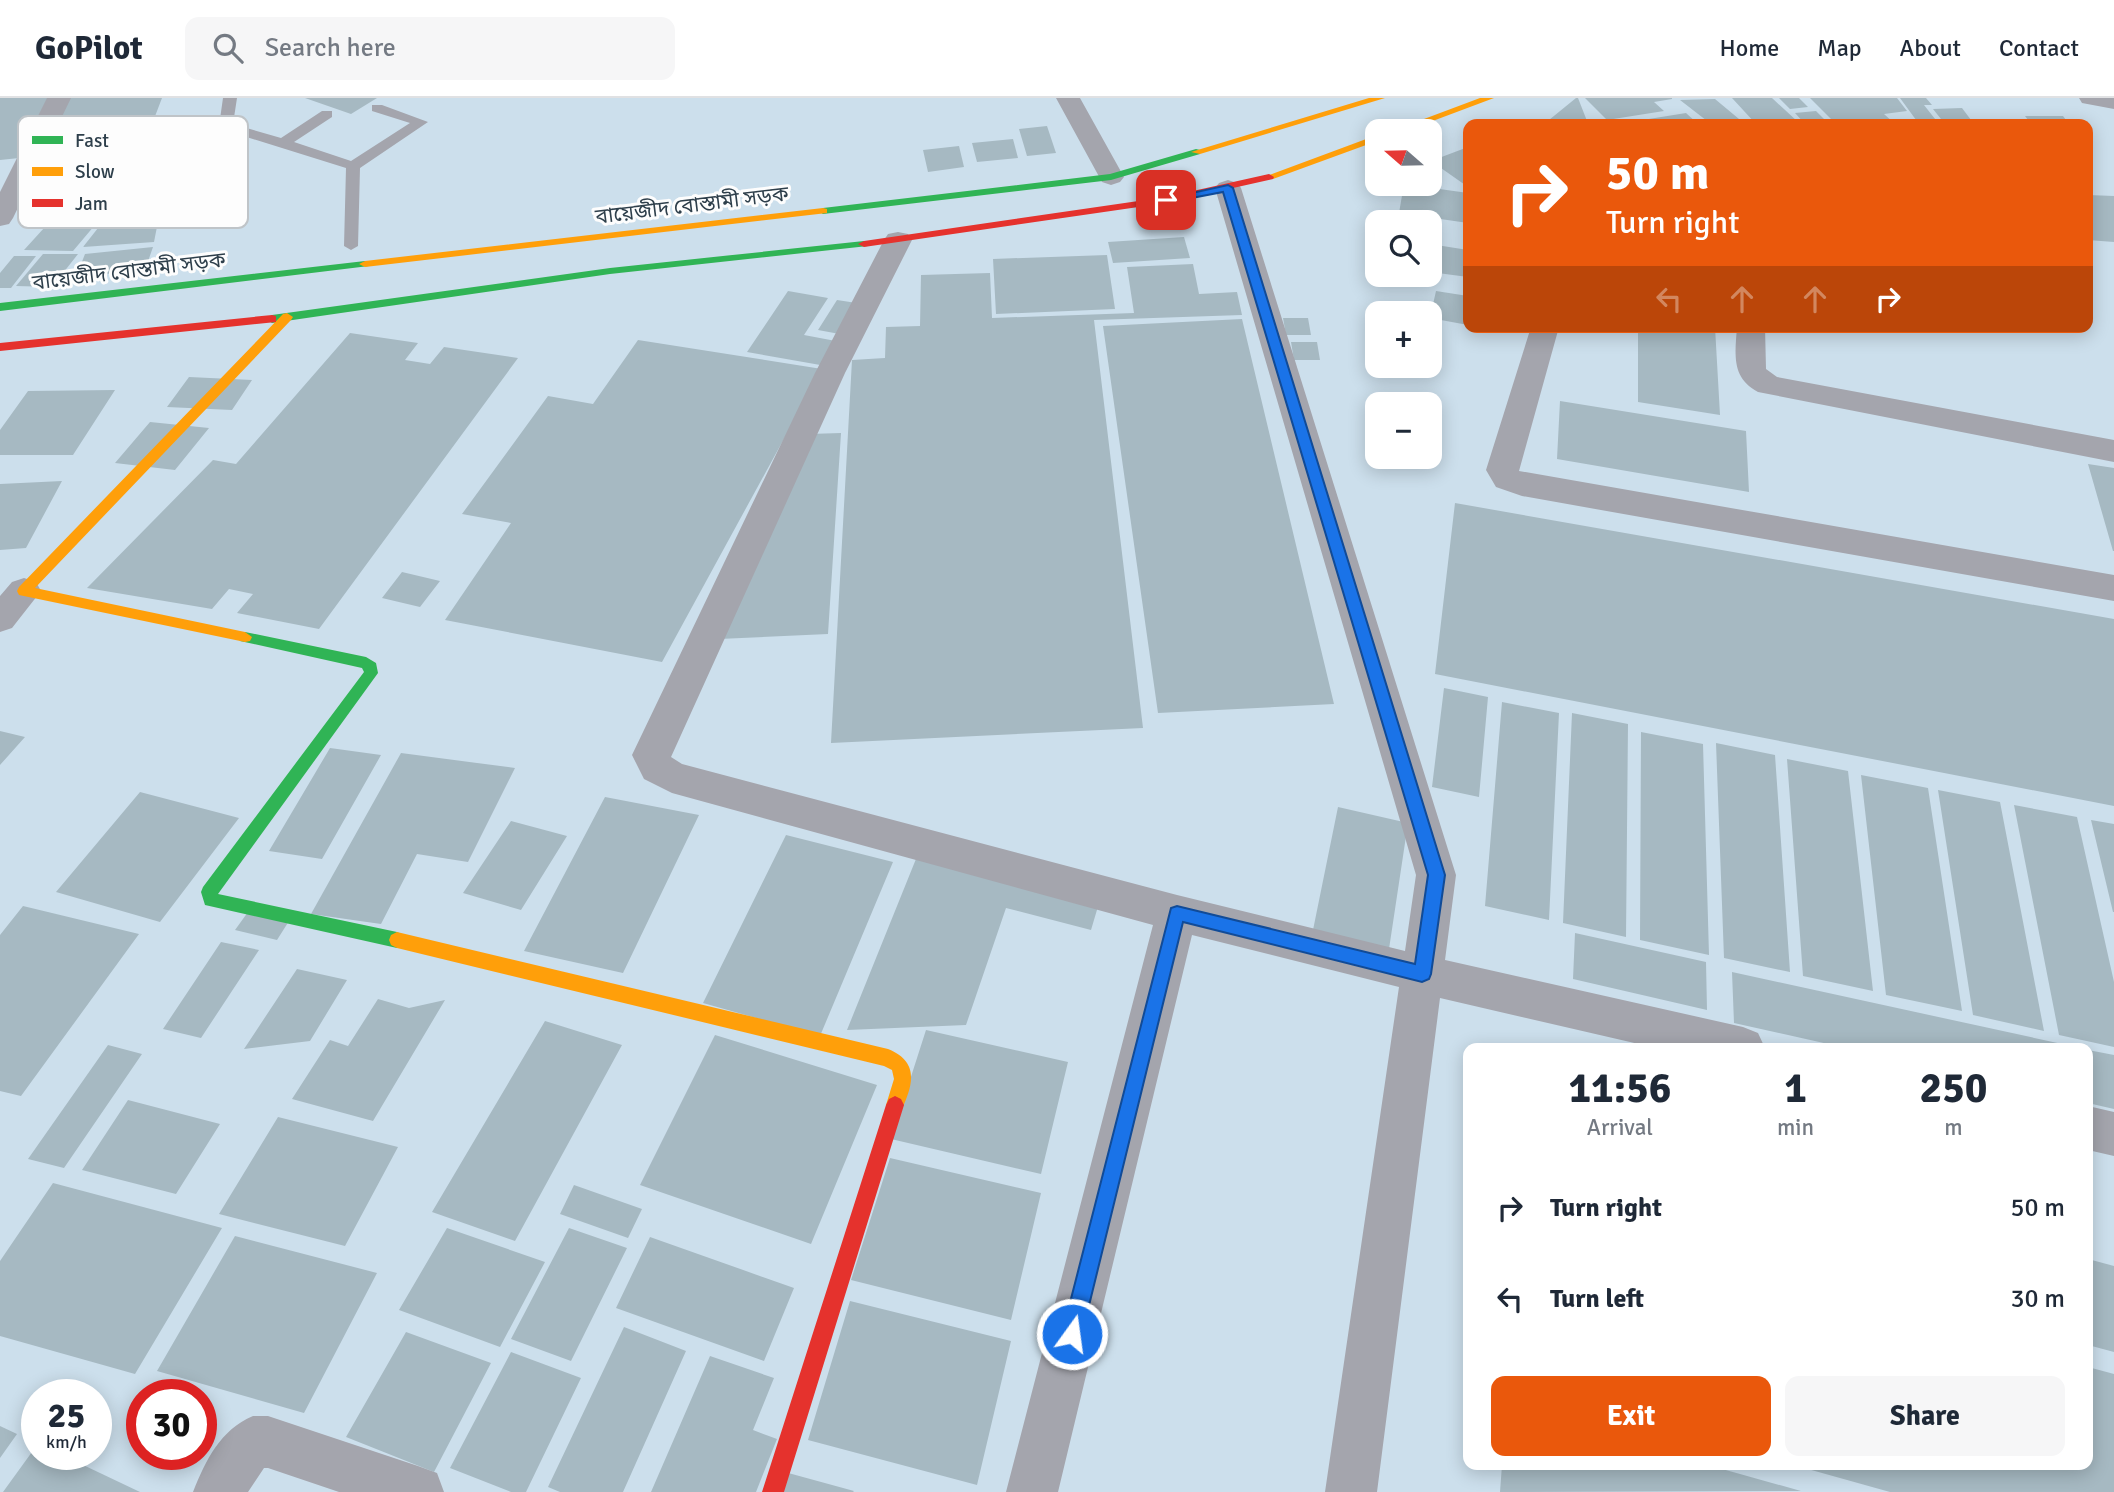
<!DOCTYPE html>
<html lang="en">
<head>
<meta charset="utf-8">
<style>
  body { margin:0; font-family:Signika,"Noto Sans Bengali",sans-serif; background:#f6f6f7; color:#1f2937; height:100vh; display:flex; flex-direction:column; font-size:26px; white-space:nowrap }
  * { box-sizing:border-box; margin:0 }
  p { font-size:23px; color:#747a83 }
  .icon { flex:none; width:38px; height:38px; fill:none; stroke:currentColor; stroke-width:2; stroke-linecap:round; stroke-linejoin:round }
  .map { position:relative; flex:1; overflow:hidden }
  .side { position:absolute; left:1463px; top:945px; width:630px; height:427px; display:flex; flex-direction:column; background:#fff; border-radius:14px; box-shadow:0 4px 18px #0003 }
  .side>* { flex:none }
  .banner { position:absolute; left:1463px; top:21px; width:630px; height:214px; border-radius:14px; box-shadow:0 4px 18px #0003; background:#ea580c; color:#fff; overflow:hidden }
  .needle { width:46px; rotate:290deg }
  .fabs { position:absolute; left:1365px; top:21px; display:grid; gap:14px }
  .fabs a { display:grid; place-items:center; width:77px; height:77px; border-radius:14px; background:#fff; box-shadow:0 4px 18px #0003; font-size:35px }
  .speed { position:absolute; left:21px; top:1281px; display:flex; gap:14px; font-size:35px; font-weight:700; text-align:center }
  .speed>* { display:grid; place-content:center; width:91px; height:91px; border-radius:50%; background:#fff; box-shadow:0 4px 18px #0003; line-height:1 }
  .speed small { font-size:18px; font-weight:400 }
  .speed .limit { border:10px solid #d22; background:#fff; color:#111 }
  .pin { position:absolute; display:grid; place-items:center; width:60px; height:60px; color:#fff; margin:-30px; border-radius:14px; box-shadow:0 4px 10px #0006 }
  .me { position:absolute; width:77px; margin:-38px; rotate:14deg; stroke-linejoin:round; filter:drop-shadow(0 0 5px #0008) }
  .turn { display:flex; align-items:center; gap:24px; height:147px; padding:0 28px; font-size:32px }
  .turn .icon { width:91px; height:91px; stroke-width:2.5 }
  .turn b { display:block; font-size:49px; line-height:60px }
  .lanes { display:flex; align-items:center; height:66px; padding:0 28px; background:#0003; justify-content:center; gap:35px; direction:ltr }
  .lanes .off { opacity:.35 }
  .eta { display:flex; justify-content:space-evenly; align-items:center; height:119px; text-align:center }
  .eta b { font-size:42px; font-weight:700; line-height:49px }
  .button { display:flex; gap:14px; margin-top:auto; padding:14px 28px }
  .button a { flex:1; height:80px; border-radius:14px; background:#ea580c; color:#fff; font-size:28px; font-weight:700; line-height:80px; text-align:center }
  .button a+a { background:#f6f6f7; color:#1f2937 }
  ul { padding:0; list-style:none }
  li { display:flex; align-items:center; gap:21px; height:91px; padding:0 28px }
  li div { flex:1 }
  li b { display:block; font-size:26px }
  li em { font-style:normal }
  header { display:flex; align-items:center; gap:42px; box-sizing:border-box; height:98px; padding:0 35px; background:#fff; border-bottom:2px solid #e0e1e3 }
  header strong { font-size:33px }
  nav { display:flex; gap:38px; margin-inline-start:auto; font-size:24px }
  .search { width:490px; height:63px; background:#f6f6f7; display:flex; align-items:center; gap:18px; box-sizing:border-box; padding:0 24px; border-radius:14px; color:#747a83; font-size:26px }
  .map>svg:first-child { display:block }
  .building { fill:#a6b9c2 }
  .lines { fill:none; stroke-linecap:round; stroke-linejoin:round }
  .lane { fill:#a4a5ad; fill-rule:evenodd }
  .street { fill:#a4a5ad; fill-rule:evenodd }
  .fast { fill:#30b455; fill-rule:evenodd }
  .slow { fill:#ff9f0a; fill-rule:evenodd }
  .jam { fill:#e5322d; fill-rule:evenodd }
  .route { fill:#1a73e8; stroke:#114b97; stroke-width:2 }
  .labels { text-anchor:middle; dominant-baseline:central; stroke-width:6; stroke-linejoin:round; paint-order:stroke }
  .far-street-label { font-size:21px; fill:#2e3f4b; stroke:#fdfdfd }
  .key { fill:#fdfdfd; stroke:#bfc4c8; stroke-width:2 }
  .key-label { font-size:19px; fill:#2e3f4b }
</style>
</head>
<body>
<header>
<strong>GoPilot</strong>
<div class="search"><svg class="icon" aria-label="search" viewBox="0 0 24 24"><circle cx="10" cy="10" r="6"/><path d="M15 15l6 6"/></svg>Search here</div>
<nav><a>Home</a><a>Map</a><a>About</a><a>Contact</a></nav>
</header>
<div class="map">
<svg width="2114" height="1394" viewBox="0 0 2114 1394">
  <rect width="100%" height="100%" fill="#ccdfec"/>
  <path class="building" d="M0,0H162L144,47L0,62Z
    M305,0H377L351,16Z
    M1576,0H1578L1587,23L1549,22Z
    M1585,0H1672V1L1654,4L1664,13L1607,22Z
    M1732,0H1772L1798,24L1756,26Z
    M1779,0H1799L1808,9L1790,11Z
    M1810,0H1897L1907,13L1884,16L1895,26H1836Z
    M1900,0H1926L1932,7H1924L1939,26H1919Z
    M1715,1L1745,26H1711L1680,2Z
    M1962,10L1974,26H1945L1933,11Z
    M1816,13L1829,26H1805L1795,15Z
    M1686,15L1698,26H1625L1624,25Z
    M2025,18H2063L2069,26H2031Z
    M1047,28L1056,55L1027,58L1019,31Z
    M1013,41L1018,60L977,64L972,45Z
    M959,48L964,69L928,74L923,52Z
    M1468,49V89L1431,63Z
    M1404,86L1468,95V125L1399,115Z
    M132,87L165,88L154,144L83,149Z
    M2088,97L2114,98V144L2088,142Z
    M65,107L111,108L73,153L24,152Z
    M1184,139L1190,160L1113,165L1108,144Z
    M1430,146L1468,152V179L1430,174Z
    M153,149L145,172L76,179L85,156Z
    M43,156H78L52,189L16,188Z
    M1107,157L1115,211L996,216L993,161Z
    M14,158H36L11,190H0V175Z
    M1193,166L1199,196L1237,194L1242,217L1094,222L1143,630L831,645L852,262L885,260L886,229L920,228L921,177L990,175L992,220L1134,215L1127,169Z
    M788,193L828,200L804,237L841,244L826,268L747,254Z
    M1436,193L1468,198V227L1430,220Z
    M837,202L863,206L845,237L818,232Z
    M1283,220H1308L1311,237H1286Z
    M1242,221L1334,606L1158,615L1103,228Z
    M1638,229H1715L1720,317L1638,304Z
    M350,235L418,245L405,262L430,266L444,249L518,260L319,531L237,515L253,496L229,491L212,511L87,490L213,362L236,366Z
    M638,242L822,271L662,564L445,522L511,425L462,416L548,298L593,306Z
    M1291,244H1317L1320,262H1294Z
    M1384,268H1416L1414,278L1383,273Z
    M189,279L252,282L232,312L167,309Z
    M115,292L73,357H0V332L28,293Z
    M1560,303L1746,333L1749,394L1557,361Z
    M150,324L209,330L175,372L115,365Z
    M841,335L828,536L719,541L809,336Z
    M2088,366L2114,370V453H2113Z
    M62,383L26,450L0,452V386Z
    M1455,405L2114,521V708L1435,576Z
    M402,474L440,483L420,509L382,500Z
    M1444,590L1488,599L1479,699L1432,689Z
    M1502,604L1559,615L1549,822L1485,808Z
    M1572,615L1628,626L1626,839L1563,825Z
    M0,633L25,639L0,667Z
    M1641,634L1703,646L1709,857L1640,842Z
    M1716,645L1775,657L1790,874L1724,860Z
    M330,650L381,657L322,761L269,753Z
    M401,655L515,670L468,764L417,756L381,826L311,816Z
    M1787,661L1848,673L1873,893L1803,878Z
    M1861,677L1928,690L1962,913L1886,897Z
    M1938,692L2000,704L2044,933L1973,917Z
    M140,694L239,720L160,824L56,794Z
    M605,699L699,717L623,875L524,853Z
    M2014,707L2077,719L2114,884V949L2059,937Z
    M1338,709L1408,725L1389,851L1313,832Z
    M2091,722L2114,726V814H2113Z
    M511,723L567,738L521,812L463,795Z
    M786,737L893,764L820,938L703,905Z
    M920,751L1102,795L1091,832L1006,810L966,927L847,932Z
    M23,808L139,836L21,998L0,993V837Z
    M248,814L289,823L277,842L235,832Z
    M1575,835L1706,864L1707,912L1573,881Z
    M221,844L259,852L201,940L163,931Z
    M297,871L347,882L310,943L244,951Z
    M1732,874L2076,949V950H1846L1734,925Z
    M378,901L409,910L445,902L373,1023L292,1001L330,942L348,948Z
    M545,923L622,947L515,1143L432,1114Z
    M926,932L1068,964L1041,1076L891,1041Z
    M715,937L877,987L811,1146L640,1087Z
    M108,947L142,956L64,1070L28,1061Z
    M2088,952L2114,957V1011L2088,1005Z
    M128,1002L220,1026L176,1096L82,1072Z
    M278,1019L398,1049L345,1148L219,1116Z
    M890,1060L1041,1095L1011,1222L851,1182Z
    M53,1085L222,1130L135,1276L0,1238V1163Z
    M574,1087L642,1111L628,1140L560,1116Z
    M447,1130L545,1164L500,1249L399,1212Z
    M569,1130L627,1150L571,1263L511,1241Z
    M235,1138L377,1175L304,1315L157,1273Z
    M650,1139L794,1190L764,1263L616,1210Z
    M2088,1161L2114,1168V1254L2088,1247Z
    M850,1203L1011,1243L977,1387L808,1342Z
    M624,1229L686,1253L623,1394H560L548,1389Z
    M406,1234L491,1265L434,1374L346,1339Z
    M511,1254L581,1280L526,1394H511L450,1370Z
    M710,1258L774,1280L753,1332L777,1341L756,1394H651Z
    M2088,1269L2114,1276V1394H1890L1797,1368L2088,1367Z
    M0,1328L17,1336L0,1360Z
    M37,1347V1356H60L140,1394H3Z
    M1502,1367H1708L1801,1393L1500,1394Z
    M781,1373L854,1393L853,1394H775Z"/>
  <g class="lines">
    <path class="lane" d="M223,0H237L233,26L281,40L322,13H332V19L294,44L351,63L410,25L372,13V7H382L428,24L360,70L358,148L351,152L344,148L346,70L221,31L219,28Z"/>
    <path class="street" d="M47,0H71L13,120L9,126L0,128V94Z
      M1056,0H1080L1124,79L1120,84L1111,87L1102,84Z
      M2079,0H2114V11L2082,5Z
      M1228,82L1237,85L1241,90L1456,777L1445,862L1743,929L1758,935L1765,950H1656L1440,900L1377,1394H1325L1399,889L1192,837L1058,1394H1006L1153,827L672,695L644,681L632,657L815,275L884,142L888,136L898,134L908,136L912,142L845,275L671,659L682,666L1177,797L1405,853L1416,777L1215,90L1219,85Z
      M1531,229H1559L1519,373L2114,477V503L1522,398L1496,389L1486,372Z
      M1737,229H1765L1766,271L1777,279L2114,342V364L1758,294C1731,280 1735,256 1737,229Z
      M24,480L36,484L41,493L12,530L0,534V498L12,484Z
      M2088,1008L2114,1014V1058L2088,1052Z
      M253,1318H268L418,1368L437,1375L444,1394H339L268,1370H264L248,1394H193C206,1362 220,1332 253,1318Z"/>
    <path class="fast" d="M1196,51L1200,52V56L1111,82L823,116L818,113L823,110L1110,76Z
      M864,143L868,144V148L610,176L272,225L266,221L272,217L610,170Z
      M365,163L371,166L369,168L0,213V205Z
      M245,534L366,559L376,565L378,575L218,796L397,834L403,837L405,842L403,847L397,850L205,807L201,794L203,789L364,574L362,570L240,543L238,539Z"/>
    <path class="slow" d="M1369,0H1385L1200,56L1191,54Z
      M1480,0H1494L1406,33H1392Z
      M1377,37V43L1273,81L1264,79Z
      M823,110L827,111V115L365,169L359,166L365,163Z
      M287,215L293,219L291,222L35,490L245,534L252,539L250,543L245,544L19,497L17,493L19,489L283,216Z
      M397,834L888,951C920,964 913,987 901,1013L895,1016L889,1013L886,1007L894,981L892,972L884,968L397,850L391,847L389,842L391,837Z"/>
    <path class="jam" d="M1269,76L1274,79L1273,81L1166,105L864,149L858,146L864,143L1166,99Z
      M272,217L276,218V224L0,253V245Z
      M895,998L901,1001L904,1007L784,1394H762L886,1007L889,1001Z"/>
  </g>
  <path class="route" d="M1228,87L1233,90L1445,777L1431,876L1429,881L1422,884L1183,824L1082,1236L1079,1243L1072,1246L1065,1243L1062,1236L1171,810L1177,808L1415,866L1428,777L1223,94L1166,105L1160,102Z"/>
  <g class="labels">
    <g class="far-street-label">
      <text transform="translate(692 107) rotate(-7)">বায়েজীদ বোস্তামী সড়ক</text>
      <text transform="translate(129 173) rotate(-7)">বায়েজীদ বোস্তামী সড়ক</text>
    </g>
  </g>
  <rect x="18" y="18" width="230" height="112" rx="10" class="key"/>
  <rect x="32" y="38" width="31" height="8" fill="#30b455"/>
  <rect x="32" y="69" width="31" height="9" fill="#ff9f0a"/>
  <rect x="32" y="101" width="31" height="8" fill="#e5322d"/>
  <g class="key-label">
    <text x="75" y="49">Fast</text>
    <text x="75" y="80">Slow</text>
    <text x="75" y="112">Jam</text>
  </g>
</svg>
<div class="fabs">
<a><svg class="needle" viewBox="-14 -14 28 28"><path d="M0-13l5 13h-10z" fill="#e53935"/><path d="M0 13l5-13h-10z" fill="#747a83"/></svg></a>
<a><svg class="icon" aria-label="search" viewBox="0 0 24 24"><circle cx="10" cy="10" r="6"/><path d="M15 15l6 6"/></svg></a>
<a>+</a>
<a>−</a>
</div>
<div class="speed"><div>25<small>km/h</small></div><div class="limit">30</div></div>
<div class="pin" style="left:1166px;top:102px;background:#d93025"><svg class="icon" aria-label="arrive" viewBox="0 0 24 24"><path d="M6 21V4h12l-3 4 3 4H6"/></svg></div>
<svg class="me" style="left:1072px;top:1236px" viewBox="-20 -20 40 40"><circle r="17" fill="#1a73e8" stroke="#fff" stroke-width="3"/><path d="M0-11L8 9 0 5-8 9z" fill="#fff"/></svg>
<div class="banner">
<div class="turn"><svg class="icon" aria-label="right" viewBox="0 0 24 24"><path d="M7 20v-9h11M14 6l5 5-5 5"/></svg><div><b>50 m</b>Turn right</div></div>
<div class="lanes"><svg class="icon off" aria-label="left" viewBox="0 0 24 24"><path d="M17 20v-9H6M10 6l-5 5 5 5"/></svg><svg class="icon off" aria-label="ahead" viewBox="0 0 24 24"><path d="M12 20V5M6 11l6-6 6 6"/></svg><svg class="icon off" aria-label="ahead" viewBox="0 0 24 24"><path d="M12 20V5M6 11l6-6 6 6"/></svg><svg class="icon" aria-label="right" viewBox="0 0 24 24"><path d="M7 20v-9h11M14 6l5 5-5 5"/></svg></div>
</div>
<section class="side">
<div class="eta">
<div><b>11:56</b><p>Arrival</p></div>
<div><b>1</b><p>min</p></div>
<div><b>250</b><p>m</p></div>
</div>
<ul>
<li><svg class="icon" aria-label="right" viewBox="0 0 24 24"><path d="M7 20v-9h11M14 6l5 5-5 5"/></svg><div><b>Turn right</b></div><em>50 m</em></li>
<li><svg class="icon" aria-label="left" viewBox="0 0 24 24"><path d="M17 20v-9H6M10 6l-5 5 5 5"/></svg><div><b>Turn left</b></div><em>30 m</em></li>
</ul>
<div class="button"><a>Exit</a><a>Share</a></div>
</section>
</div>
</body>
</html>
